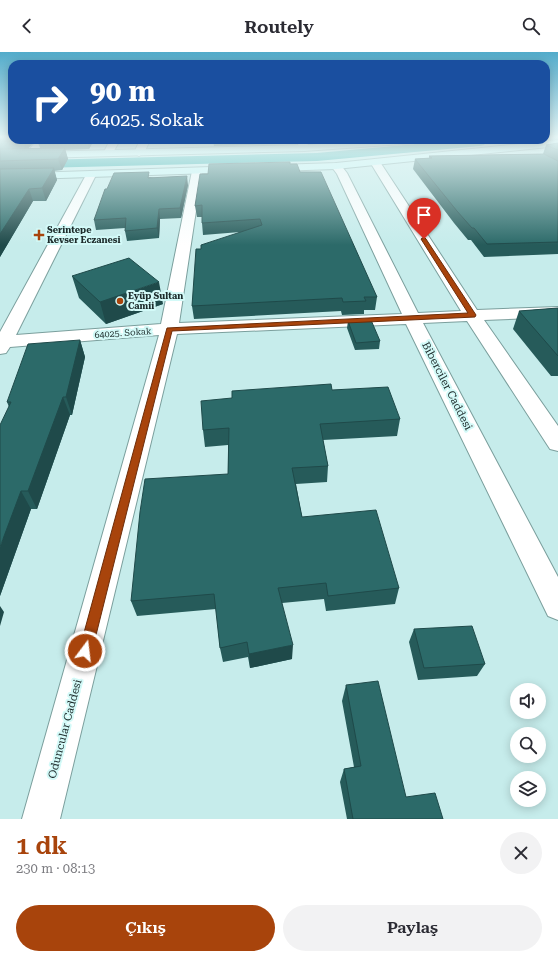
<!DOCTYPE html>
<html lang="tr">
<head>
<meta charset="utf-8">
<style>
  body { margin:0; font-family:"Roboto Serif",serif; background:#f2f2f3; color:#2b2b33; height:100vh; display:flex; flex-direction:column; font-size:15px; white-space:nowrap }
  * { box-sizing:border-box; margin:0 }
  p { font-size:13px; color:#7c7c81 }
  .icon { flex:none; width:22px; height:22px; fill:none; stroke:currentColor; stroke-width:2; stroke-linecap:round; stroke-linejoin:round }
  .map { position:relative; height:767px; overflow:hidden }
  .details { display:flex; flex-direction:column; background:#fff; flex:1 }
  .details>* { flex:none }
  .hud { position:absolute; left:8px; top:8px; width:542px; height:84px; border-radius:12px; box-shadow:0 2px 10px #0003; background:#1a4fa0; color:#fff; overflow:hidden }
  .fabs { position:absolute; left:510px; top:631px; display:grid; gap:8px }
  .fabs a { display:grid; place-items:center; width:36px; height:36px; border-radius:50%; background:#fff; box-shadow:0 2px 10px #0003; font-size:20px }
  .pin { position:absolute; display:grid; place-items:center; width:34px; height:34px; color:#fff; margin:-41px -17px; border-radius:50% 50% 50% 0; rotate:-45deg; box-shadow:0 0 4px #0007 }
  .pin .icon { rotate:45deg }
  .me { position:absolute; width:44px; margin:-22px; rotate:15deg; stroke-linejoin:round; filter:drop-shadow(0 0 3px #0008) }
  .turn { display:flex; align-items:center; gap:14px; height:84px; padding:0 16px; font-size:18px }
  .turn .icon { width:52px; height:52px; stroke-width:2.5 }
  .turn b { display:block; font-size:28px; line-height:34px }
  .round { display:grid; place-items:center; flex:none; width:42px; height:42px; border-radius:21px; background:#f2f2f3 }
  .summary { display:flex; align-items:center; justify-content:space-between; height:68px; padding:0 16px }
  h1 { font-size:24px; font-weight:600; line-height:30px; color:#a8440c }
  .button { display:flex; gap:8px; margin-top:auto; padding:8px 16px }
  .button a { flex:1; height:46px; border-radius:24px; background:#a8440c; color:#fff; font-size:16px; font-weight:600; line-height:46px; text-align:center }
  .button a+a { background:#f2f2f3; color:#2b2b33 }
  header { display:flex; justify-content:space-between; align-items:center; height:52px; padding:0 16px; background:#fff; font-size:18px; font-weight:600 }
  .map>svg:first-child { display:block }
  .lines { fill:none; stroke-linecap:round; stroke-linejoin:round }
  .canal { fill:#129e9d; fill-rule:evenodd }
  .street-casing { stroke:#7b9f9d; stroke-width:2 }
  .secondary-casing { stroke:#7b9f9d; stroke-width:2 }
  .street { fill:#fff; fill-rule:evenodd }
  .secondary { fill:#cafaf9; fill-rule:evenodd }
  .wall { fill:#265b5a }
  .shaded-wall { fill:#1f4a4a }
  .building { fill:#2c6a69; stroke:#1f4a4a }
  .route { fill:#a8440c; stroke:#6d2c08 }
  .poi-dot { fill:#a8440c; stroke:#d3faf8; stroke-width:1.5 }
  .labels { text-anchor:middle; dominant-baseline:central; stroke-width:4; stroke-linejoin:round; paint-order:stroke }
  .far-poi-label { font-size:9px; font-weight:bold; fill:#1d2b2b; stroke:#d3faf8; text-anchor:start }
  .far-street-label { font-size:9px; fill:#1d2b2b; stroke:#d3faf8 }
  .street-label { font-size:11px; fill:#1d2b2b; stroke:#d3faf8 }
</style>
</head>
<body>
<header><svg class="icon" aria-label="back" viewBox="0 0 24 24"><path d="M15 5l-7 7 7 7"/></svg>Routely<svg class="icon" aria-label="search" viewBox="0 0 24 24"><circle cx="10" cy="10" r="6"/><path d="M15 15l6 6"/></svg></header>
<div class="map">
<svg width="558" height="767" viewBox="0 0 558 767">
  <rect width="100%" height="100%" fill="#c6eceb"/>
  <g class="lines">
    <path class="canal" d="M460,88H485L486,90L484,93L480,94L317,109L0,117V109L317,101Z"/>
    <g class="street-casing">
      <path id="street" d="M37,88H47L33,105H27L25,103Z
        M110,88H120L111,104H105L103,102Z
        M140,88H150L144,101L139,104L134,101Z
        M296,88H306L309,96L307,98H301Z
        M375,107L380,110L477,258L558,255V265L484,268L558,374V399L550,397L467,269L423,271L558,525V568L548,564L406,272L177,282L60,767H22L159,283L10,295L6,301L0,302V280L86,123L91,120L96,123L16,283L161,272L192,119L197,116L202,119L179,271L402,262L337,122L331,114L336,111L340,112L347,121L418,261L461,259L370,110Z"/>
    </g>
    <g class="secondary-casing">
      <path id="secondary" d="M378,88H422L417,91L304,99L0,107V101L304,93Z
        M558,88V94L336,117L0,128V122L336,111Z"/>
    </g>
    <use href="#street" class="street"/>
    <use href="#secondary" class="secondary"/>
  </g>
  <path class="wall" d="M0,85L36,88L28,96H40L37,88H94L89,97L65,98L68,107L62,118L54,119L57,128L46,149H33L0,205Z
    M213,88H283V92L214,94Z
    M558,91V202L484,205L471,188H468L454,171L413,117L415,107L429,106V104L543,102L546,93Z
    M290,112L300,120L377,245L375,258H364V262L342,263L341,259L194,267L192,254L201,197L240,180L203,183L202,171V165H197L195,154L208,122Z
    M150,125L188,133L181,166L160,167L159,186L127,189L125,179V176L96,178L94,168L107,137Z
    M72,224L163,252L106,272L79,246Z
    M558,256V324H551L513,277L519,259Z
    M348,269L380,289L379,297L355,298L347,276Z
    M80,288L85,305L72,363H70L37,457H31L0,544L9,355L7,350Z
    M332,338L400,367L397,384L323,388L328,414L327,430L296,432L302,465L399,536L395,552L326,559L324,547L282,551L292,607L250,616L248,605L223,610L220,596L216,557L137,564L131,549L228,422V393L205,395L203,378Z
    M414,577L485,612L477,624L418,628L409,590Z
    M346,633L406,745L443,767H347L340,730L344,717L354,715L342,649Z"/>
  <path class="shaded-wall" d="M23,88H36L26,99Z
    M87,88H94L89,97Z
    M65,96L68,107L62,118L58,107Z
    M54,116L57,128L46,149L42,136Z
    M187,124L188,133L181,166L180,156Z
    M29,137L33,149L0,205V182Z
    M159,157L160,167L159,186L157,176Z
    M159,230L163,252L106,272L100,250Z
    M80,288L85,305L72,363L66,345Z
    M63,345L70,363L37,457L28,439Z
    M21,439L31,457L0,544V495Z
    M0,554L4,560L0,574Z
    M293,593L292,607L250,616L249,602Z"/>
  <path class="building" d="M0,85H12V88H22L0,89Z
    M558,91V98L546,93Z
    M65,96L58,107L0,109V97Z
    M544,102L558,109V190L487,192L474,176H472L457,159L415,107L432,106L429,104Z
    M290,110V112H297L300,120H321L377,245H364L366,249L343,250L342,246L192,254L196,197H201V193L262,173L260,167L202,171V153L195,154L200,122H208L209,112Z
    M54,116L42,136L29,137L0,182V117Z
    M149,120L148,126L187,124L180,156L159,157L157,176L125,179L126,166L94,168L105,137H107L114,121Z
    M129,206L159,230L100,250L72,224Z
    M558,256V304L519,259Z
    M371,268L380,289L356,291L348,269Z
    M80,288L66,345H63L28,439H21L0,495V373L11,350H7L28,292Z
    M331,332L332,338L388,335L400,367L320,372L328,414L292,416L302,465L376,458L399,536L328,544L326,531L278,536L293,593L249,602L247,590L220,596L214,542L131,549L140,460L145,427L228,422L229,376L203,378L201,349L232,346V339Z
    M472,574L485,612L424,616L414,577Z
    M378,629L406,745L435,741L443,767H353L344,717L361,714L346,633Z"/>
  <linearGradient id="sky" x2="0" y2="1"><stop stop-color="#52abca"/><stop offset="0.44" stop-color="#e5f6f6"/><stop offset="1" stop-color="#e5f6f6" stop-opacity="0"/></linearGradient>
  <rect width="558" height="193" fill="url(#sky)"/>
  <path class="route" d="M424,185L426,187L476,263L475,265L172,279L92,599L90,603L85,605L81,603L79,599L167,276L468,261L421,187Z"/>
  <g class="poi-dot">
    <path d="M37 177h4v4h4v4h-4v4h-4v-4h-4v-4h4z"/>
    <circle cx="120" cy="249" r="4"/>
  </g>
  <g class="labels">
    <g class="far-poi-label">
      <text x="47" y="178">Serintepe<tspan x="47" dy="10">Kevser Eczanesi</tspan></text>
      <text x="128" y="244">Eyüp Sultan<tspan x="128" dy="10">Camii</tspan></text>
    </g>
    <g class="far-street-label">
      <text transform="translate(123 281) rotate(-4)">64025. Sokak</text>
    </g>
    <g class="street-label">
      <text transform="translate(447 334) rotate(63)">Biberciler Caddesi</text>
      <text transform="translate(65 677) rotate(-75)">Oduncular Caddesi</text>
    </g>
  </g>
</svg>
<div class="fabs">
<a><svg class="icon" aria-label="sound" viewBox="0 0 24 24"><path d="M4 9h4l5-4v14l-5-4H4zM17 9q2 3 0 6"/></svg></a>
<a><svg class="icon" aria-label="search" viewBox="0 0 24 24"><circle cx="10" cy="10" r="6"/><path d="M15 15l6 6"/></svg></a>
<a><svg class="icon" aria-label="layers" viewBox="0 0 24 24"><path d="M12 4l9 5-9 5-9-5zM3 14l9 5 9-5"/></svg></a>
</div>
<div class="pin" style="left:424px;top:187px;background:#d93025"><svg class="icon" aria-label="arrive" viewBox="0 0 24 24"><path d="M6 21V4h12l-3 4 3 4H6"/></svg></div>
<svg class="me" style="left:85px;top:599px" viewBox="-20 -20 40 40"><circle r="17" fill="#a8440c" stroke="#fff" stroke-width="3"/><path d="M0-11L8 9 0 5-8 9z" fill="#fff"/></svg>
<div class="hud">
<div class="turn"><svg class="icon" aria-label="right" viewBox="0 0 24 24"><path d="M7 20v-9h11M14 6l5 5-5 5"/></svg><div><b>90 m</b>64025. Sokak</div></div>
</div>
</div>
<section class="details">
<div class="summary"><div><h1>1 dk</h1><p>230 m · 08:13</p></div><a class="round"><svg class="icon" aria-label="close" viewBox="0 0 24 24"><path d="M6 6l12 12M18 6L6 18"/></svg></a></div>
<div class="button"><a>Çıkış</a><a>Paylaş</a></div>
</section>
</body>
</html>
